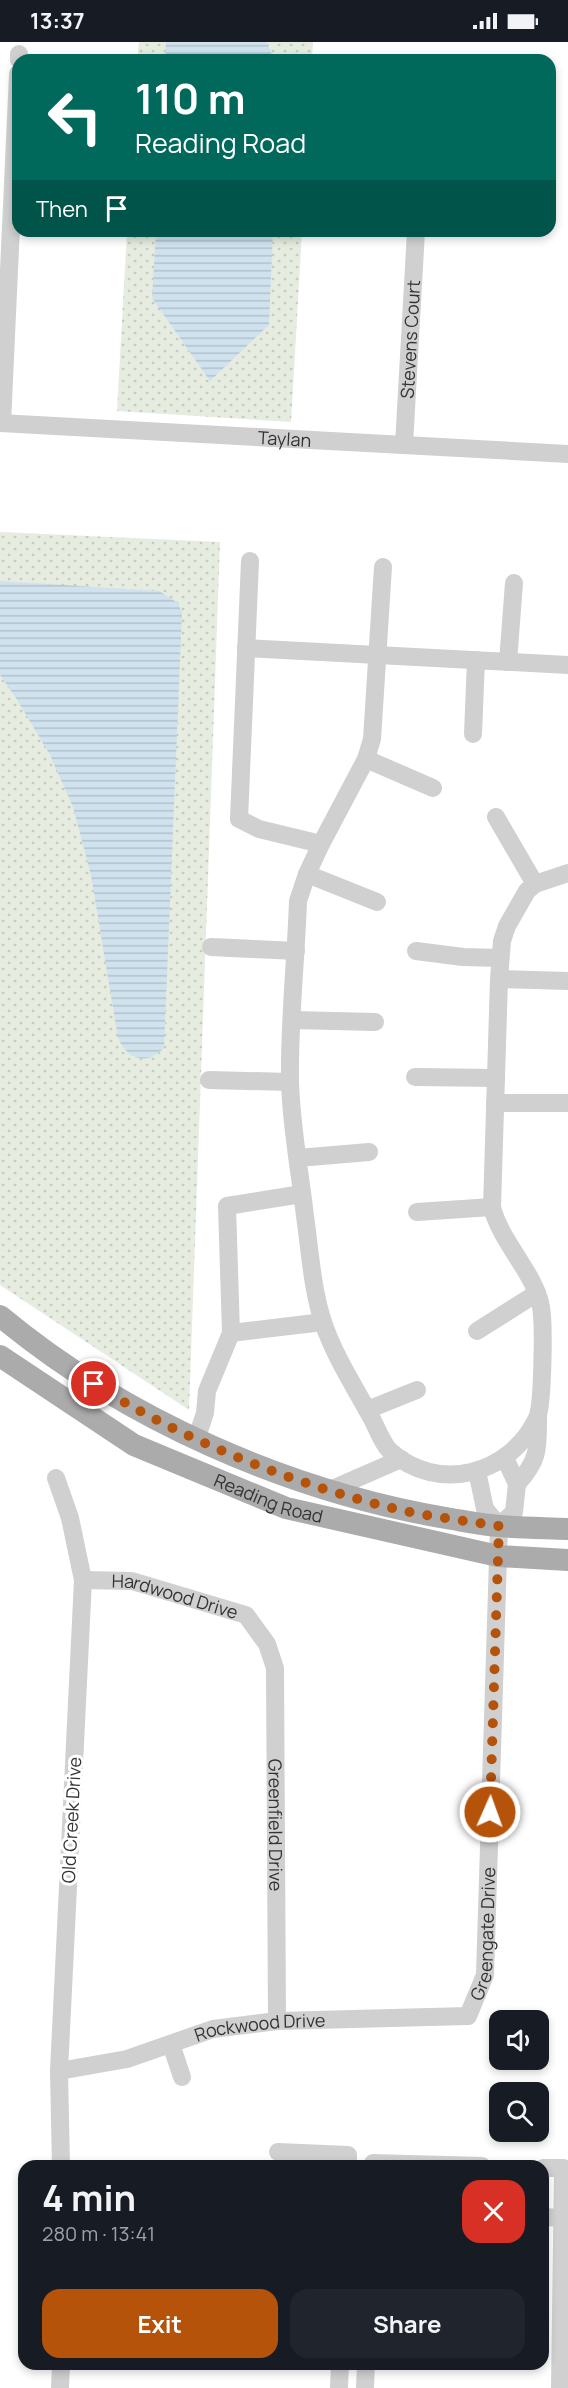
<!DOCTYPE html>
<html lang="en">
<head>
<meta charset="utf-8">
<style>
  body { margin:0; font-family:Manrope,sans-serif; background:#20242c; color:#f1f3f6; height:100vh; display:flex; flex-direction:column; font-size:22px; white-space:nowrap }
  * { box-sizing:border-box; margin:0 }
  p { font-size:20px; color:#9ea1a6 }
  .icon { flex:none; width:33px; height:33px; fill:none; stroke:currentColor; stroke-width:2; stroke-linecap:round; stroke-linejoin:round }
  .map { position:relative; flex:1; overflow:hidden }
  .side { position:absolute; left:18px; top:2118px; width:531px; height:210px; display:flex; flex-direction:column; background:#171b24; border-radius:18px; box-shadow:0 3px 9px #0003 }
  .side>* { flex:none }
  .banner { position:absolute; left:12px; top:12px; width:544px; height:183px; border-radius:18px; box-shadow:0 3px 9px #0003; background:#00695c; color:#fff; overflow:hidden }
  .controls { position:absolute; left:489px; top:1968px; display:grid; gap:12px }
  .controls a { display:grid; place-items:center; width:60px; height:60px; border-radius:12px; background:#171b24; box-shadow:0 3px 9px #0003; font-size:30px }
  .pin { position:absolute; display:grid; place-items:center; width:51px; height:51px; color:#fff; margin:-26px; border:3px solid #fff; border-radius:50%; box-shadow:0 2px 6px #0007 }
  .me { position:absolute; width:66px; margin:-33px; rotate:2deg; stroke-linejoin:round; filter:drop-shadow(0 0 4px #0008) }
  .turn { display:flex; align-items:center; gap:21px; height:126px; padding:0 24px; font-size:27px }
  .turn .icon { width:78px; height:78px; stroke-width:2.5 }
  .turn b { display:block; font-size:42px; line-height:51px }
  .then { display:flex; align-items:center; height:57px; padding:0 24px; background:#0003; gap:12px; font-size:22px }
  .round { display:grid; place-items:center; flex:none; width:63px; height:63px; border-radius:18px; background:#20242c }
  .head { display:flex; align-items:center; justify-content:space-between; height:102px; padding:0 24px }
  h1 { font-size:36px; font-weight:700; line-height:45px }
  .primary-button { display:flex; gap:12px; margin-top:auto; padding:12px 24px }
  .primary-button a { flex:1; height:69px; border-radius:18px; background:#b45309; color:#fff; font-size:24px; font-weight:700; line-height:69px; text-align:center }
  .primary-button a+a { background:#20242c; color:#f1f3f6 }
  .status { display:flex; justify-content:space-between; align-items:center; height:42px; padding:0 30px; background:#171b24; direction:ltr }
  .status svg { height:16px; fill:currentColor }
  .map>svg:first-child { display:block }
  .grass { fill:url(#grass-dots) }
  .water { fill:url(#water-rules) }
  .lines { fill:none; stroke-linecap:round; stroke-linejoin:round }
  .minor { stroke:#d0d0d0; stroke-width:18 }
  .major { stroke:#ababab; stroke-width:22 }
  .route { stroke:#b45309; stroke-width:10; stroke-dasharray:0 18 }
  .labels { text-anchor:middle; dominant-baseline:central; stroke-width:6; stroke-linejoin:round; paint-order:stroke }
  .street-label { font-size:18px; fill:#333; stroke:#fff }
</style>
</head>
<body>
<div class="status"><b>13:37</b><svg viewBox="0 0 49 12"><path d="M0 12V9h3v3zM5 12V6h3v6zM10 12V3h3v9zM15 12V0h3v12zM26 1h20v11H26zM47 4h2v5h-2z"/></svg></div>
<div class="map">
<svg width="568" height="2346" viewBox="0 0 568 2346">
  <defs>
    <pattern id="grass-dots" width="8" height="8" patternUnits="userSpaceOnUse" patternTransform="scale(1.5)"><rect width="8" height="8" fill="#e6ecdf"/><path d="M2 2h.1M6 6h.1" fill="none" stroke="#c6cbc0" stroke-width="1.8" stroke-linecap="round"/></pattern>
    <pattern id="water-rules" width="6" height="5" patternUnits="userSpaceOnUse" patternTransform="scale(1.5)"><rect width="6" height="5" fill="#cfe2ee"/><path d="M0 2.5h6" fill="none" stroke="#b2c2cd"/></pattern>
  </defs>
  <rect width="100%" height="100%" fill="#fff"/>
  <path class="grass" d="M139,0H313L312,18H137Z
    M127,189H302L291,380L117,369Z
    M0,490L220,500L189,1368L0,1243Z"/>
  <path class="water" d="M166,0H267L274,18H165Z
    M156,189H273L269,283L210,339L152,256Z
    M0,539L159,549L178,561L182,571L164,1006C146,1024 128,1018 118,996L91,833L73,765L50,713L16,656L0,633Z"/>
  <g class="lines">
    <g class="minor">
      <path d="M19,18V12"/>
      <path id="s1" d="M0,381L568,412"/>
      <path d="M2,381L18,32"/>
      <path id="s2" d="M404,403L416,189"/>
      <path d="M250,519L239,777L259,787L321,802"/>
      <path d="M383,525L372,697L366,717L321,802L307,832L298,859C296,919 289,979 290,1039C291,1084 300,1130 305,1174C310,1209 312,1246 323,1280C334,1313 354,1344 371,1375C377,1386 382,1401 390,1409C438,1452 510,1433 537,1376C543,1363 544,1282 541,1265C535,1231 501,1201 492,1165L499,937L502,899L507,884L527,849L535,842L568,831"/>
      <path d="M246,606L568,623"/>
      <path d="M508,620L514,541"/>
      <path d="M473,692L476,618"/>
      <path d="M366,717L433,746"/>
      <path d="M496,775L535,842"/>
      <path d="M307,832L377,860"/>
      <path d="M211,905L296,909"/>
      <path d="M416,909L463,915L500,916"/>
      <path d="M499,937L568,939"/>
      <path d="M293,978L375,980"/>
      <path d="M415,1035L496,1036"/>
      <path d="M209,1038L290,1040"/>
      <path d="M495,1061H568"/>
      <path d="M298,1116L369,1110"/>
      <path d="M417,1170L492,1165"/>
      <path d="M477,1289L537,1251"/>
      <path d="M231,1291L227,1164L302,1152"/>
      <path d="M367,1368L417,1348"/>
      <path d="M196,1398L205,1371L207,1349L231,1291L323,1280"/>
      <path d="M477,1429L485,1467L499,1484"/>
      <path d="M56,1436L70,1476L83,1538L59,2029L61,2124"/>
      <path d="M517,1442C539,1418 538,1407 538,1375"/>
      <path d="M330,1448L401,1417"/>
      <path d="M499,1484L514,1470L517,1442L505,1416"/>
      <path id="s3" d="M83,1538L132,1539L246,1573L267,1602L275,1626L277,1979"/>
      <path d="M171,2002L182,2035"/>
      <path id="s4" d="M59,2029L127,2017L213,1987L277,1979L468,1974L485,1933L499,1484"/>
      <path d="M278,2110L348,2113V2124"/>
      <path d="M373,2124V2121L482,2124"/>
      <path d="M543,2126H563L560,2346"/>
      <path d="M543,2175L562,2176"/>
      <path d="M60,2346L61,2322"/>
      <path d="M339,2346L340,2322"/>
      <path d="M365,2346L366,2322"/>
    </g>
    <g class="major">
      <path d="M0,1274C124,1377 288,1449 446,1476C464,1479 482,1483 500,1484C522,1486 545,1486 568,1487"/>
      <path id="s5" d="M0,1314L134,1403L286,1466L498,1514L568,1518"/>
    </g>
  </g>
  <g class="lines">
    <path class="route" d="M94,1342C182,1398 298,1444 400,1468C433,1475 466,1479 499,1484L490,1770"/>
  </g>
  <g class="labels">
    <g class="street-label">
      <text stroke="none"><textPath href="#s2" startOffset="106">Stevens Court</textPath></text>
      <text stroke="none"><textPath href="#s1" startOffset="285">Taylan</textPath></text>
      <text stroke="none"><textPath href="#s5" startOffset="306">Reading Road</textPath></text>
      <text stroke="none"><textPath href="#s3" startOffset="94">Hardwood Drive</textPath></text>
      <text transform="translate(71 1778) rotate(-87)">Old Creek Drive</text>
      <text stroke="none"><textPath href="#s3" startOffset="386">Greenfield Drive</textPath></text>
      <text stroke="none"><textPath href="#s4" startOffset="501">Greengate Drive</textPath></text>
      <text stroke="none"><textPath href="#s4" startOffset="207">Rockwood Drive</textPath></text>
    </g>
  </g>
</svg>
<div class="controls">
<a><svg class="icon" aria-label="sound" viewBox="0 0 24 24"><path d="M4 9h4l5-4v14l-5-4H4zM17 9q2 3 0 6"/></svg></a>
<a><svg class="icon" aria-label="search" viewBox="0 0 24 24"><circle cx="10" cy="10" r="6"/><path d="M15 15l6 6"/></svg></a>
</div>
<div class="pin" style="left:94px;top:1342px;background:#d93025"><svg class="icon" aria-label="arrive" viewBox="0 0 24 24"><path d="M6 21V4h12l-3 4 3 4H6"/></svg></div>
<svg class="me" style="left:490px;top:1770px" viewBox="-20 -20 40 40"><circle r="17" fill="#b45309" stroke="#fff" stroke-width="3"/><path d="M0-11L8 9 0 5-8 9z" fill="#fff"/></svg>
<div class="banner">
<div class="turn"><svg class="icon" aria-label="left" viewBox="0 0 24 24"><path d="M17 20v-9H6M10 6l-5 5 5 5"/></svg><div><b>110 m</b>Reading Road</div></div>
<div class="then">Then<svg class="icon" aria-label="arrive" viewBox="0 0 24 24"><path d="M6 21V4h12l-3 4 3 4H6"/></svg></div>
</div>
<section class="side">
<div class="head"><div><h1>4 min</h1><p>280 m · 13:41</p></div><a class="round" style="background:#d93025;color:#fff"><svg class="icon" aria-label="close" viewBox="0 0 24 24"><path d="M6 6l12 12M18 6L6 18"/></svg></a></div>
<div class="primary-button"><a>Exit</a><a>Share</a></div>
</section>
</div>
</body>
</html>
